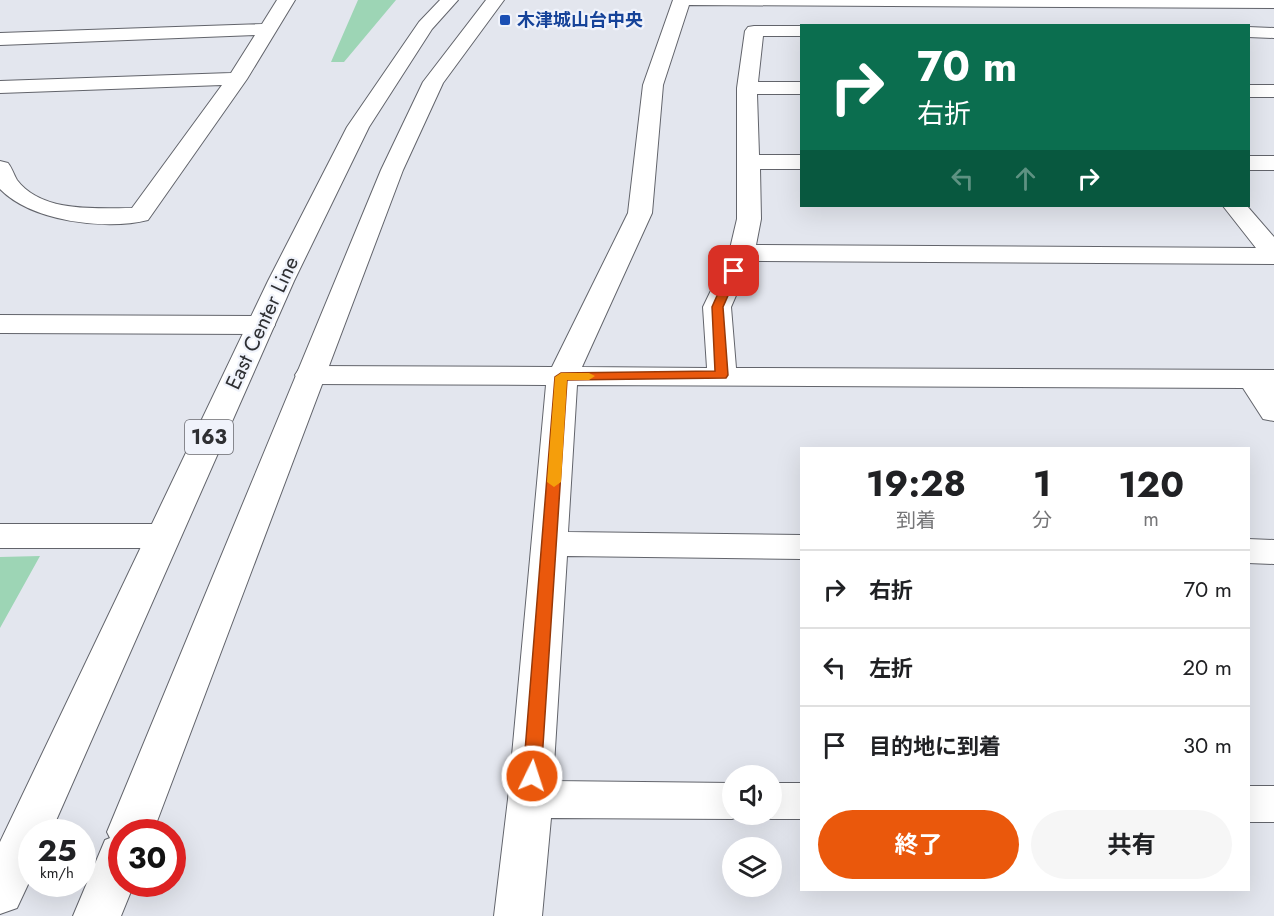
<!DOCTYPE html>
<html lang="ja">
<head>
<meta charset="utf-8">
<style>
  body { margin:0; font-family:Jost,"Noto Sans JP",sans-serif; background:#f6f6f6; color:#202124; height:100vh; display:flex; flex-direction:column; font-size:22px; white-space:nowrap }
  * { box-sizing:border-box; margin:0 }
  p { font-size:20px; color:#757577 }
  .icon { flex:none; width:33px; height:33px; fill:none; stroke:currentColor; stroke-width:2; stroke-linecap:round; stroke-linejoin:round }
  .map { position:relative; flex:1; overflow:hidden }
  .side { position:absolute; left:800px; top:447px; width:450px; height:444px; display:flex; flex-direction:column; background:#fff; border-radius:0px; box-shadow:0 6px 24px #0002 }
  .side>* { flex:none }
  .top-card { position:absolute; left:800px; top:24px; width:450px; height:183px; border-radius:0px; box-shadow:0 6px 24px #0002; background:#0b6e4f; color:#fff; overflow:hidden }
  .buttons { position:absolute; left:722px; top:765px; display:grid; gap:12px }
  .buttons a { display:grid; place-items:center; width:60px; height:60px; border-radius:50%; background:#fff; box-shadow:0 6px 24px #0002; font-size:30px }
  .speed { position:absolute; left:18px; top:819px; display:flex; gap:12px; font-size:30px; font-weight:700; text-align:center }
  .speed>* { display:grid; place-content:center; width:78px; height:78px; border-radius:50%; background:#fff; box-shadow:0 6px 24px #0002; line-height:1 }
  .speed small { font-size:15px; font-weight:400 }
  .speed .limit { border:9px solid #d22; background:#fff; color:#111 }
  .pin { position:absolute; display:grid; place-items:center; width:51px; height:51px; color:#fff; margin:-26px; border-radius:12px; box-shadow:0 3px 9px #0006 }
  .me { position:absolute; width:66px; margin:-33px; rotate:4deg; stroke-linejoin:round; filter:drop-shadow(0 0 4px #0008) }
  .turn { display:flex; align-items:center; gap:21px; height:126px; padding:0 18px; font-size:27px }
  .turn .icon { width:78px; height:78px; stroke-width:2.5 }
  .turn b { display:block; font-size:42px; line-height:51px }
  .lanes { display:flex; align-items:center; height:57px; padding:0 18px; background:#0003; justify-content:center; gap:30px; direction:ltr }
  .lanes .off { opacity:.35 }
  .eta { display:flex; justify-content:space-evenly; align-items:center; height:102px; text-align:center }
  .eta b { font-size:36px; font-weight:700; line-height:42px }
  .button { display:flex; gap:12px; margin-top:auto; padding:12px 18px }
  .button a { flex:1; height:69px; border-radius:36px; background:#ea580c; color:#fff; font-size:24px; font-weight:700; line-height:69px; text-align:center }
  .button a+a { background:#f6f6f6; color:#202124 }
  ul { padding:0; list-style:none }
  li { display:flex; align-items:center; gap:18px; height:78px; padding:0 18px; border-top:2px solid #e0e0e0 }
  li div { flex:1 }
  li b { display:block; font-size:22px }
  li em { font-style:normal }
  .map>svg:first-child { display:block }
  .green { fill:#9dd5b5 }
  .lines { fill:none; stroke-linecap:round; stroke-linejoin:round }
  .minor-casing { stroke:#62646b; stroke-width:2 }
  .trunk-casing { stroke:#62646b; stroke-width:2 }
  .minor { fill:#fff; fill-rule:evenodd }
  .trunk { fill:#fff; fill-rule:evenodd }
  .route { fill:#ea580c; stroke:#983908; stroke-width:1.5 }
  .slow { fill:#f59e0b }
  .transit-dot { fill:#1a4fb4; stroke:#f0f3fb; stroke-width:2 }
  .labels { text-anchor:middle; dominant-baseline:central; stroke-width:4.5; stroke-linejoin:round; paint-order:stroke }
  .far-transit-label { font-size:18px; font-weight:bold; fill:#164399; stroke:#f0f3fb; text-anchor:start }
  .shield { fill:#f0f3fb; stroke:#696a6f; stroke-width:1.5 }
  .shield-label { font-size:20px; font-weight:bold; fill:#2f3033 }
  .street-label { font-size:21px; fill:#2f3033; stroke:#f0f3fb }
</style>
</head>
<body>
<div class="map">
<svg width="1274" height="916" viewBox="0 0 1274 916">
  <rect width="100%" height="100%" fill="#e3e6ee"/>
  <path class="green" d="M358,0H396L344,62H331Z
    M40,556L0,628V557Z"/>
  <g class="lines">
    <g class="minor-casing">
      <path id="minor" d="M277,0H295L247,79L148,220C105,231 31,221 0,189V161L8,163C12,168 14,175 17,180C42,213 96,208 132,208L222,85L0,93V81L231,73L255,35L0,45V33L262,24Z
        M673,0H1274V8L689,5L663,85L652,213L582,367L707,368L703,307L729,253L737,219V88L745,31L748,27L754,26H801V36H763L758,82H801V94H757L759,155H801V169H760L761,219L756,245L1256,248L1223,206H1247L1274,237V264L751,261L731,307L736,368L1274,370V421L1263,419L1243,388L577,385L568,532L801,535V559L567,556L553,781L732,783V814H746L732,819L551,818L542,916H494L508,799L546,385L310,384L299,381L295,375L299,369L310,366L552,367L628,213L643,85Z
        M1248,27L1274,28V38L1248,37Z
        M1248,85H1274V97H1248Z
        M1248,156H1274V170H1248Z
        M0,315L261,316L271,319L275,325L271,331L261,334L0,333Z
        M0,524H163L176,528L181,536L176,544L163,548H0Z
        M1248,539L1274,540V564L1248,563Z
        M771,783H801V819H771L757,814H771Z
        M1248,786H1274V822H1248Z"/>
    </g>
    <g class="trunk-casing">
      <path id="trunk" d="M440,0H458L432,29L369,127L294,281L51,832H32V876L17,908L0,914V842L268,281L347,127L419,22Z
        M486,0H504L443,83L403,170L153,832H122V884H134L121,916H73L105,840L110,838L107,832L381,170L423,82Z"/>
    </g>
    <use href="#minor" class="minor"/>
    <use href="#trunk" class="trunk"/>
  </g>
  <path class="route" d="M734,268L739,271L723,307L728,375L726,378L567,380L541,776L538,781L532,783L526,781L523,776L555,377L561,373L715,371L712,307L728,271Z"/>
  <path class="slow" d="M561,373H589L595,376L589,380H567L561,482L554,487L547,482L555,377Z"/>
  <rect class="transit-dot" x="499" y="14" width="12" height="12" rx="3"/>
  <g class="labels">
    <g class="far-transit-label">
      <text x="517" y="20">木津城山台中央</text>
    </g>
    <rect class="shield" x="185" y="420" width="48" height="34" rx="4.5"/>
    <g class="shield-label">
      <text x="209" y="437">163</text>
    </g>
    <g class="street-label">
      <text transform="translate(262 323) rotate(-65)">East Center Line</text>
    </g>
  </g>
</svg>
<div class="buttons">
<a><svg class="icon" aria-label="sound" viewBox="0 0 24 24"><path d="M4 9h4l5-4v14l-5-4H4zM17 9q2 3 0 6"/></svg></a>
<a><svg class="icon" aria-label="layers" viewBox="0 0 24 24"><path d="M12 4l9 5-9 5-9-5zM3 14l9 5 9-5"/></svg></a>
</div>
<div class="speed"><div>25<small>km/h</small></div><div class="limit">30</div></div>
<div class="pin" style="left:734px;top:271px;background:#d93025"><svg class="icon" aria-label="arrive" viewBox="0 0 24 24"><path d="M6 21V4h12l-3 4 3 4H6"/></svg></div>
<svg class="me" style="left:532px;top:776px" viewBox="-20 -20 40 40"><circle r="17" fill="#ea580c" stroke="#fff" stroke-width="3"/><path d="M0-11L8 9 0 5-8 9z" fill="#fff"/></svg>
<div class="top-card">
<div class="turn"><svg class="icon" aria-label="right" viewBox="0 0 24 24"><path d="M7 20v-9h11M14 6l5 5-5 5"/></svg><div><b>70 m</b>右折</div></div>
<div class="lanes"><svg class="icon off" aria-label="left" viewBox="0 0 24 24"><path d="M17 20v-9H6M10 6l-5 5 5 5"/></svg><svg class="icon off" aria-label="ahead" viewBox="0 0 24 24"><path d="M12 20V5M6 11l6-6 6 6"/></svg><svg class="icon" aria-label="right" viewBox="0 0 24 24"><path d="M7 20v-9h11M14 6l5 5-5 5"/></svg></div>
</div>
<section class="side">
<div class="eta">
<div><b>19:28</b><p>到着</p></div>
<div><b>1</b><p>分</p></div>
<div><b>120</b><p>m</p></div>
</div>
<ul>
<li><svg class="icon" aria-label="right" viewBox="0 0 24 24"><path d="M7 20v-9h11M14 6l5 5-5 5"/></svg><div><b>右折</b></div><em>70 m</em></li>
<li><svg class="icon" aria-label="left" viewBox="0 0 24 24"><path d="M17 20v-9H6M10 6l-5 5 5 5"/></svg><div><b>左折</b></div><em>20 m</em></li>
<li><svg class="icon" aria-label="arrive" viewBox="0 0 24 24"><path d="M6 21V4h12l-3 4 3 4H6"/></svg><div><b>目的地に到着</b></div><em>30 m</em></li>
</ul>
<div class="button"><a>終了</a><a>共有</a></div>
</section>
</div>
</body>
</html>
